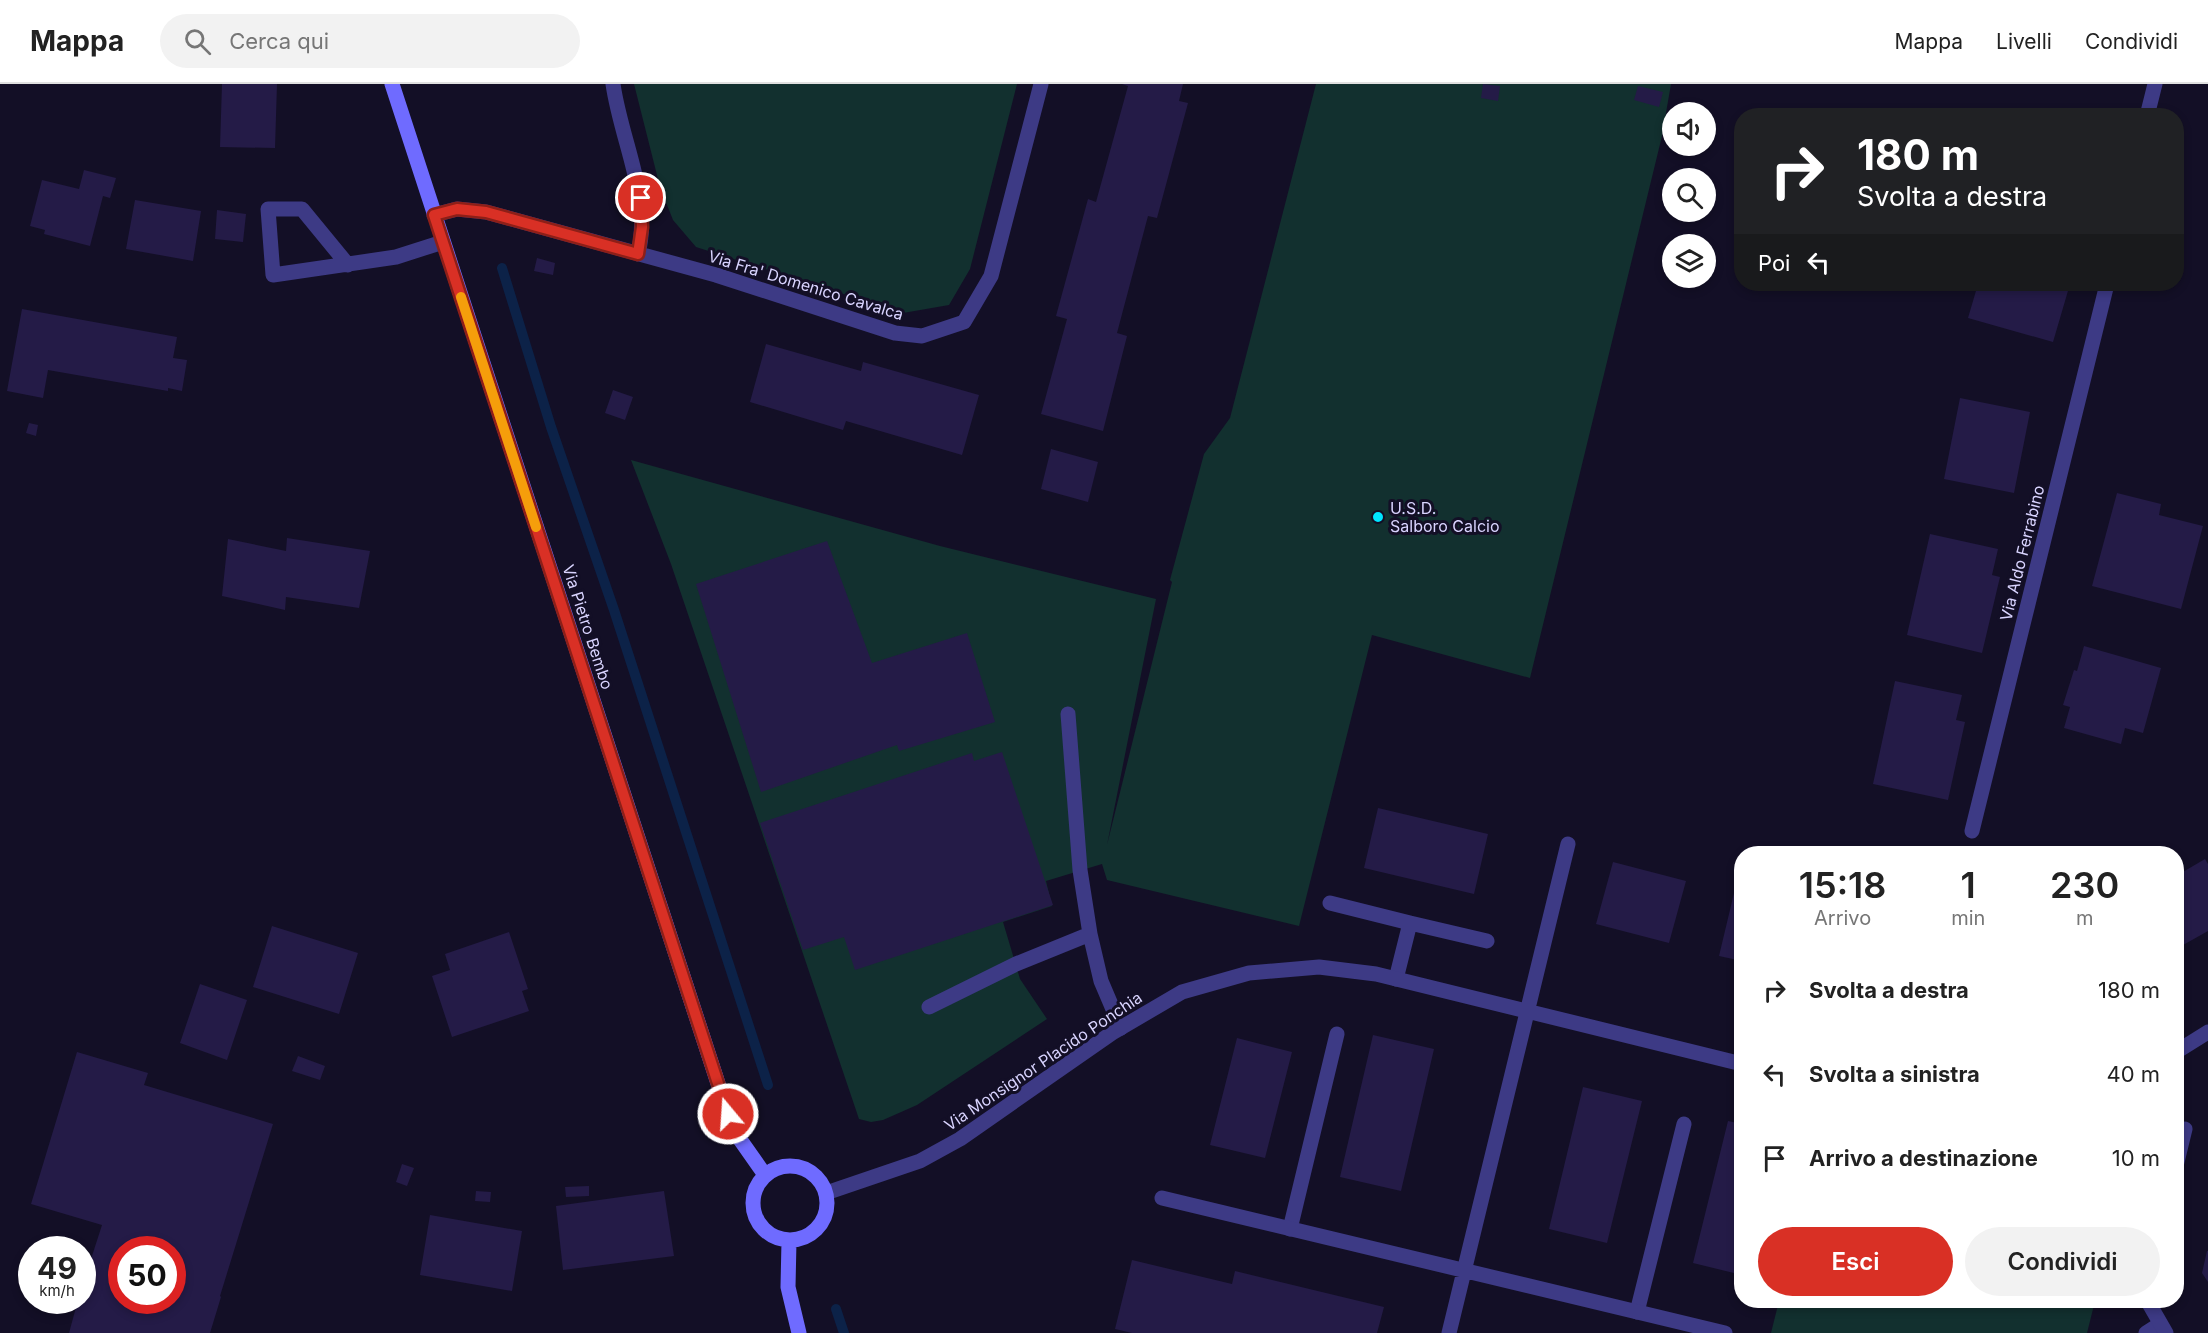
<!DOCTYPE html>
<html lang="it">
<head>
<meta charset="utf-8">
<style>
  body { margin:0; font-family:Inter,sans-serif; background:#f2f2f2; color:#222; height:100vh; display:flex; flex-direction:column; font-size:22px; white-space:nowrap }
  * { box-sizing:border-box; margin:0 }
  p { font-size:20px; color:#767676 }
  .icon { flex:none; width:33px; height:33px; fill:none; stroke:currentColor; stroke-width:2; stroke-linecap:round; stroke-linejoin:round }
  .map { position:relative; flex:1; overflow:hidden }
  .sheet { position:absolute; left:1734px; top:762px; width:450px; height:462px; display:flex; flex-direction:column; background:#fff; border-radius:24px; box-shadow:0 3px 9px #0003 }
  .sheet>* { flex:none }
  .guide { position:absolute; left:1734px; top:24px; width:450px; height:183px; border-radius:24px; box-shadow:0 3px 9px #0003; background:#202124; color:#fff; overflow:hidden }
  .fabs { position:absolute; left:1662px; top:18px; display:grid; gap:12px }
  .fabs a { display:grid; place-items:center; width:54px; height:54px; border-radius:50%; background:#fff; box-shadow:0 3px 9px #0003; font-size:30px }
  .speed { position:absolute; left:18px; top:1152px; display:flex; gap:12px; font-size:30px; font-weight:700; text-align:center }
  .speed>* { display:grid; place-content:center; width:78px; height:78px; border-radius:50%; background:#fff; box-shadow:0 3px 9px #0003; line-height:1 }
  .speed small { font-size:15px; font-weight:400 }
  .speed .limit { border:9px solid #d22; background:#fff; color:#111 }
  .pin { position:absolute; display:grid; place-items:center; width:51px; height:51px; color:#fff; margin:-26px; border:3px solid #fff; border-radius:50%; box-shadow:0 2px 6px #0007 }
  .me { position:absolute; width:66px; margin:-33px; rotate:342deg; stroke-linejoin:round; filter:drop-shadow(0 0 4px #0008) }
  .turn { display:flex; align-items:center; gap:21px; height:126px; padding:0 24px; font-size:27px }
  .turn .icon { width:78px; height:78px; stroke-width:2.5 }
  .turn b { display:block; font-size:42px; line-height:51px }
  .then { display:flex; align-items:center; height:57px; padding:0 24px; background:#0003; gap:12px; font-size:22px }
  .eta { display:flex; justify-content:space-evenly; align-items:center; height:102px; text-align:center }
  .eta b { font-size:36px; font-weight:600; line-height:42px }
  .button { display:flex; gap:12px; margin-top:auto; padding:12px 24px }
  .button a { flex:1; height:69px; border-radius:36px; background:#d93025; color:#fff; font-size:24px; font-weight:600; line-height:69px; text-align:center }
  .button a+a { background:#f2f2f2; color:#222 }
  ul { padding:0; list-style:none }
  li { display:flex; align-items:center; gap:18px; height:84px; padding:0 24px }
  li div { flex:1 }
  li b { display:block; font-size:22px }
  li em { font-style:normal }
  header { display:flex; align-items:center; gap:36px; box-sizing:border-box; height:84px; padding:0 30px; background:#fff; border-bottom:2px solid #e0e0e0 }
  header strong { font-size:28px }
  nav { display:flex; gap:33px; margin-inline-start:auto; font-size:21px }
  .search { width:420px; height:54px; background:#f2f2f2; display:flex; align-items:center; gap:15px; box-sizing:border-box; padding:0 21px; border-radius:33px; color:#767676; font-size:22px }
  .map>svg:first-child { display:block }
  .green { fill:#12302f }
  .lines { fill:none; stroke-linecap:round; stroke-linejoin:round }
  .stream { stroke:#0c2248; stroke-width:10 }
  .building { fill:#241b47; fill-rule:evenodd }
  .service { stroke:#3d3a85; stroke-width:15 }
  .minor { stroke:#3d3a85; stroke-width:15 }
  .secondary { stroke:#6f6bff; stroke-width:15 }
  .route-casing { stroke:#8d1f18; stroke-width:15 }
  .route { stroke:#d93025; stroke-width:10 }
  .slow { stroke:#f59e0b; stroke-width:10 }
  .poi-dot { fill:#00e5ff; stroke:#130f26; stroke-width:2 }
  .labels { text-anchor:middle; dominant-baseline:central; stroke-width:6; stroke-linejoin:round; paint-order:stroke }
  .street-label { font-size:16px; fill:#d9d4ff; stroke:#130f26 }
  .poi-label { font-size:16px; fill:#d9d4ff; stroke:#130f26; text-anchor:start }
</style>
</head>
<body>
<header>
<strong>Mappa</strong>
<div class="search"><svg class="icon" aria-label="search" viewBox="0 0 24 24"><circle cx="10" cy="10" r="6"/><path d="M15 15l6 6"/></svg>Cerca qui</div>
<nav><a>Mappa</a><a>Livelli</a><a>Condividi</a></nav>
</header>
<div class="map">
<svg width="2208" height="1249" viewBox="0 0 2208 1249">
  <rect width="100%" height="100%" fill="#130f26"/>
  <path class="green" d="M634,0H1017L970,185L949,221L903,229L696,163L673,136L660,103Z
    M1316,0H1671L1662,52L1530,594L1372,551L1299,842L1107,796L1102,780L1046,797L1052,822L1003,838L1020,895L1047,935L917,1021L883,1036L871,1038L859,1035L671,480L631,376L940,462L1156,515L1107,761L1172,498L1170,496L1204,370L1230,334Z
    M1779,1217V1216L2095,1217L2087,1249H1771Z"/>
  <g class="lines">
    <path class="stream" d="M502,184L551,343L614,526L768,1001
      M836,1225L844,1249"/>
  </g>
  <path class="building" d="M222,0H277L275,64L220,63Z
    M1122,0H1183L1179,17L1188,19L1157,134L1148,132L1117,249L1127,252L1103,347L1041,330L1067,235L1056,232L1088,115L1096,118L1128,2Z
    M1483,0L1500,2L1498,17L1481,14Z
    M1638,2L1663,8L1659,23L1634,16Z
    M84,86L116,94L110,114L103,112L90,162L44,150L45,146L30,142L42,96L79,105Z
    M135,116L201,127L193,177L126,165Z
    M217,126L246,130L243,158L215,155Z
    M537,174L555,179L553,191L534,187Z
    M1978,200H2070L2053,258L1968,234Z
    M22,225L177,253L173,274L187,276L182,307L168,304V307L48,286L43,314L7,307Z
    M766,260L861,287L863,278L979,311L962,371L846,337L843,346L750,318Z
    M613,306L633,313L625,336L605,329Z
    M1960,314L2030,328L2014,409L1944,395Z
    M29,339L38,341L36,352L26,349Z
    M1051,365L1098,378L1088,418L1041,405Z
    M2117,409L2161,420L2159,431L2203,442L2181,525L2092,502Z
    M1930,450L1998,465L1992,491L2000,493L1982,569L1907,551Z
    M287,454L370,467L359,524L286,513L285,526L222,512L228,455L286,467Z
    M827,457L872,579L967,549L995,638L899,667L897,661L761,708L696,500Z
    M2084,562L2161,584L2143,649L2125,644L2121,660L2064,644L2070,623L2063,621L2074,586L2077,587Z
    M1895,597L1962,611L1956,636L1965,638L1948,716L1873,700Z
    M1002,668L1053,821L855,886L844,853L803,866L760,739L972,669L974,677Z
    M1378,724L1488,750L1474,810L1364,784Z
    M2205,775L2208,780V847L2176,865V792Z
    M1613,778L1686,797L1669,859L1596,840Z
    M1734,809L1742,811V877L1719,872Z
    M272,842L358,869L339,930L253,903Z
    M509,848L528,905L522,907L529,927L452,953L432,892L450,886L445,870Z
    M200,900L247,916L227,976L180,959Z
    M1373,951L1434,965L1401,1107L1340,1093Z
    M1237,954L1292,968L1265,1074L1210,1061Z
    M77,968L148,989L144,1001L273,1040L220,1212L221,1213L210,1249H69L78,1216H82V1203L102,1141L31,1120ZM122,1166H172V1216H122Z
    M298,972L325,982L320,996L292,987Z
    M1583,1003L1642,1017L1607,1159L1549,1145Z
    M1728,1037L1742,1040V1191L1693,1179Z
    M402,1080L414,1084L407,1102L396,1098Z
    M589,1102V1112L566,1113L565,1103Z
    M476,1107L491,1108L490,1118L475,1117Z
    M664,1107L674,1172L563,1186L556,1122Z
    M430,1131L522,1147L512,1207L420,1191Z
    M2207,1167H2208V1198L2202,1189Z
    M1132,1176L1232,1200L1235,1187L1384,1223L1377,1249H1132L1115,1245Z"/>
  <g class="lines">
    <path class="service" d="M348,181L302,125H268L273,191L396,173L443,158
      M1068,630L1080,786L1090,850L1101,897L1121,944
      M1330,819L1410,839
      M1396,895L1410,839L1487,857
      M929,923L1016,880L1090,850
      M2176,1082L2185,1045
      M1290,1145L1337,950
      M1637,1228L1684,1040
      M2146,1249L2160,1240"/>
    <path class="minor" d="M613,0C621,57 652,114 638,170
      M2147,32L2155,0
      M434,131L457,125L486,128L716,191L895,249L922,252L964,238L991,192L1041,0
      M1972,747L2107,200
      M2176,968L2208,948
      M826,1109L920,1077L960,1055L1112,949L1182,908L1249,889L1319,883L1376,890L1742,980
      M1162,1114L1725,1249
      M2147,1216L2166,1249
      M1449,1249L1568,760"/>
    <path class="secondary" d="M392,0L728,1030L739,1054L765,1091
      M753 1119a37 37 0 1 1 74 0a37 37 0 1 1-74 0Z
      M789,1157L788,1203L799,1249"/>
  </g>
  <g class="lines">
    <g class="route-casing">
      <path id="route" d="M641,114L642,143L638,170L486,128L457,125L434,131L728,1030"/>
    </g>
    <use href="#route" class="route"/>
    <path class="slow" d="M461,213L536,443"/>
  </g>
  <circle class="poi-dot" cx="1378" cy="433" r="6"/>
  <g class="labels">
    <g class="street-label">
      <text transform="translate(806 201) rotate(17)">Via Fra' Domenico Cavalca</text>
      <text transform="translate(2022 469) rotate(-76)">Via Aldo Ferrabino</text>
      <text transform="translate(588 543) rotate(72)">Via Pietro Bembo</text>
      <text transform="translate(1043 977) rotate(-34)">Via Monsignor Placido Ponchia</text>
    </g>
    <g class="poi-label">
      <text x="1390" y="424">U.S.D.<tspan x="1390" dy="18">Salboro Calcio</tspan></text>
    </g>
  </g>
</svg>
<div class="fabs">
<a><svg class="icon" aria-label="sound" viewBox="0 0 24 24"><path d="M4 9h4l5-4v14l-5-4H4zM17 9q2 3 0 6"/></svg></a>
<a><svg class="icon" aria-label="search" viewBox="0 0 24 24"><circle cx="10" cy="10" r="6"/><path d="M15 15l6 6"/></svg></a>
<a><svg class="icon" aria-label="layers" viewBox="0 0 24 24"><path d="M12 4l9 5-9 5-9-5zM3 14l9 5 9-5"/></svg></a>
</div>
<div class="speed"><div>49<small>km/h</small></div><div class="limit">50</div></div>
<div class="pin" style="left:641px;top:114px;background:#d93025"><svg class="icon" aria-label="arrive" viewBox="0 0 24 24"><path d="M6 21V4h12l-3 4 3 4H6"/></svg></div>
<svg class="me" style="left:728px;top:1030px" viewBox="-20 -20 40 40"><circle r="17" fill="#d93025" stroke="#fff" stroke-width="3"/><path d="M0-11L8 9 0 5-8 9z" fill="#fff"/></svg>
<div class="guide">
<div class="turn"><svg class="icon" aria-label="right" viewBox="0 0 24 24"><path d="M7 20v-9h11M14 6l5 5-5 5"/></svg><div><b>180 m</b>Svolta a destra</div></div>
<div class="then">Poi<svg class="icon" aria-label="left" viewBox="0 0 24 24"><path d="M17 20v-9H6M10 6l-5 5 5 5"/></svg></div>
</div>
<section class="sheet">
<div class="eta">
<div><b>15:18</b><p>Arrivo</p></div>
<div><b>1</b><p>min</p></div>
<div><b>230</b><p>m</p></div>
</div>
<ul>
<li><svg class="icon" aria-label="right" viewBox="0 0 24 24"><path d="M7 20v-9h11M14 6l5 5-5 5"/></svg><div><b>Svolta a destra</b></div><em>180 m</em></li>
<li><svg class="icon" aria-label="left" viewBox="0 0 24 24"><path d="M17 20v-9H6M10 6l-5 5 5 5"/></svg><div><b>Svolta a sinistra</b></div><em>40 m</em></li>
<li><svg class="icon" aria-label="arrive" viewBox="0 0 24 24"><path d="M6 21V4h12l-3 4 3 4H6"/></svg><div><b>Arrivo a destinazione</b></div><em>10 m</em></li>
</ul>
<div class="button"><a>Esci</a><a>Condividi</a></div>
</section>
</div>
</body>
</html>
